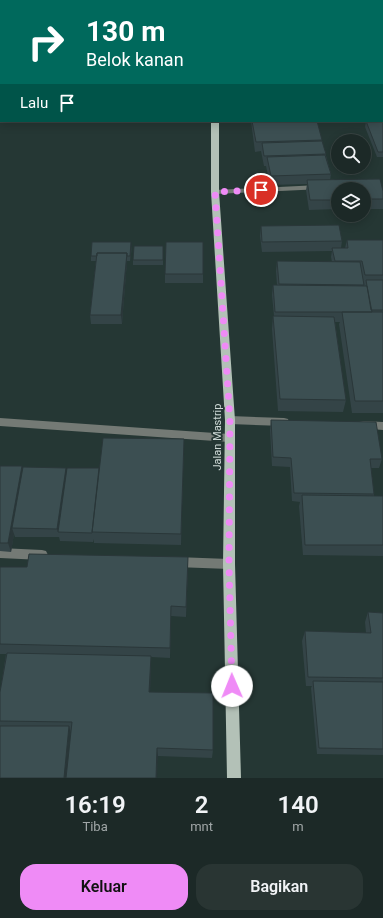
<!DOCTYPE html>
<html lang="id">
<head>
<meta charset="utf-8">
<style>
  body { margin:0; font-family:Roboto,sans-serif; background:#293533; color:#f1f3f6; height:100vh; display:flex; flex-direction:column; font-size:15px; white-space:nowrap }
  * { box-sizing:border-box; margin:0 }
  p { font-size:13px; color:#a0a6a7 }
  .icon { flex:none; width:22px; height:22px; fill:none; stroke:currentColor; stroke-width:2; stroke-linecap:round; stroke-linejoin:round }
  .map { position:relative; height:778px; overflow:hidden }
  .panel { display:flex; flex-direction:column; background:#1c2927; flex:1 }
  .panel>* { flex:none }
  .hud { position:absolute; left:0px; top:0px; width:383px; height:122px; box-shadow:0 2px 10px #0003,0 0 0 1px #3a4544; background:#00695c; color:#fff; overflow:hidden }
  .buttons { position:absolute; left:331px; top:134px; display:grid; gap:8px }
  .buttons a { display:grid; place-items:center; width:40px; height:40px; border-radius:50%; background:#1c2927; box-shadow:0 2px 10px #0003,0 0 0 1px #3a4544; font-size:20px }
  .pin { position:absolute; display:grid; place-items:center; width:34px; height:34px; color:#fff; margin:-17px; border:2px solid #fff; border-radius:50%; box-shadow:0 1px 4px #0007 }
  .me { position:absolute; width:44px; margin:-22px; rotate:359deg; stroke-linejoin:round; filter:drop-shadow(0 0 3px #0008) }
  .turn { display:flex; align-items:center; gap:14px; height:84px; padding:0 20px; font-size:18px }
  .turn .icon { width:52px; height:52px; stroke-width:2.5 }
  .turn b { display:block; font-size:28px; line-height:34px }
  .then { display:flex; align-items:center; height:38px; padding:0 20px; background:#0003; gap:8px; font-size:15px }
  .eta { display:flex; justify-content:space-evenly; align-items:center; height:68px; text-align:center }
  .eta b { font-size:24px; font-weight:600; line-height:28px }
  .primary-button { display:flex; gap:8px; margin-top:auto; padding:8px 20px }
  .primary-button a { flex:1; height:46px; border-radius:16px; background:#ef8bf6; color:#111; font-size:16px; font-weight:600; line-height:46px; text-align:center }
  .primary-button a+a { background:#293533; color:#f1f3f6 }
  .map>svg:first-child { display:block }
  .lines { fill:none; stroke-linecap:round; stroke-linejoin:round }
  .minor { fill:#747a75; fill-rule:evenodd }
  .major { fill:#b3c1b7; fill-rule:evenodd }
  .wall { fill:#344447 }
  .shaded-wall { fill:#2a3739 }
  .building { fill:#3c4f52; stroke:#2a3739 }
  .route { stroke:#ef8bf6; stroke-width:7; stroke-dasharray:0 12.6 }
  .labels { text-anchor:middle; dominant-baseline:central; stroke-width:3.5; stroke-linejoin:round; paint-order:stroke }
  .street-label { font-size:11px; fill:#ced9d6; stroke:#253734 }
</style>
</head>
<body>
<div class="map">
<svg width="383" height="778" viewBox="0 0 383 778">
  <rect width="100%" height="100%" fill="#253734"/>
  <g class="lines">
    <path class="minor" d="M365,0H371V1H365Z
      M382,34H383V40H382Z
      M319,185L323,187L322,189L215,194L211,192L215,190Z
      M230,416L284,418L288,419L289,422L288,425L284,426L230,424L226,423L225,420L226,417Z
      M0,418L229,434L233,435L234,438L233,441L229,442L0,426Z
      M363,421L383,422V430L359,428L358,425L359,422Z
      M0,548L42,550L46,551L48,555L46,559L42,560L0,558Z
      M176,557L229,559L233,560L235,564L233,568L229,569L176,567L172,566L170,562L172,558Z"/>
    <path class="major" d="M210,0H216V1H210Z
      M211,121H219V192L235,420V564L241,778H227L223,564L225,420L211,192Z"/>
  </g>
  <path class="wall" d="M0,0H15V1H1V10H0Z
    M382,48H383V83H382Z
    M382,85L383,88V100H382Z
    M382,101H383V157H377L365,127L366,121H382Z
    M251,121H317L322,141L331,174L330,180L383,191V209H364V189H338V209L309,210L306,190L307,184L270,185L266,166H264L261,151L255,152Z
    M261,226L342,241L341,248H345L347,240H383V413H352L339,324L340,322H335L346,400L343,412L278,411L272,329L273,316H274L272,295L273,285H277L276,271L277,261L332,262L331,257L332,251L262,252L260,236Z
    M163,246V265H133V260Z
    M132,247L130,261H127L122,324H91L90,315L96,261H91V256Z
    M165,274H203V283H165Z
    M271,420L382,459L379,468H371L374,494V496H383V556L303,555L299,506L300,502L292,501L290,467L272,466L270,430Z
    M184,439L181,545L94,543V539L93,542L60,541L59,537H15L14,534L11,552L0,551V466H22L23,470L66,471L99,468Z
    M0,567L188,568L186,617L171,616L170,658L151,657V665L150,692L213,750L212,758L158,756L0,778V692L6,654H0Z
    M368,612L383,613V755L317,754L311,688L312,686H306L302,641L305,631L366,633L365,622Z"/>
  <path class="shaded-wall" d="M131,242L132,247L130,261V256Z
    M127,253V262L122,324L121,315Z
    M184,439V451L181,545V534Z
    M22,466L24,475L12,528L14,534L11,552L8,543Z
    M66,468L68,477L58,532L57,529Z
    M188,557V568L186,617V607Z
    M171,606V616L170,658V648Z
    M151,656V665L150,701L149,692Z
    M69,726L71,733L67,778H64Z
    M157,748L158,756L157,778H156Z"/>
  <path class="building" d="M0,0H11V1H1V5H0Z
    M26,0H38V1H25Z
    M42,0H60V1H42Z
    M62,0H95V1H62Z
    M136,0H171V1H136Z
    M172,0H199V1H172Z
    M236,0H280V1H237Z
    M327,0H347V1H327Z
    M382,48H383V59H382Z
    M382,64H383V78H382Z
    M382,85L383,88V95H382Z
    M382,101H383V114H382Z
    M383,120V152H378L366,121Z
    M252,121H317L322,140L256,142Z
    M322,141L326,154L264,156L262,143Z
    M325,155L331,174L271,176L267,157Z
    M380,179L383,191V199H364V189H338V200H310L307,180Z
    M339,225L342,241L262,242L261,226Z
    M347,240H383V275H365L362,261H335L332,248H348Z
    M92,242H131L130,256H127V253H97V256H91Z
    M166,242H203V274H165Z
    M134,246H163V260H133Z
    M97,253H127L121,315H90Z
    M277,261L360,262L364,285L279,284Z
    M366,280H383V310H371Z
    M273,285L367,286L372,312H275Z
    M342,312H383V401H355Z
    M273,316L334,317L346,400L280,399Z
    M271,420L376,422L382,459H370L374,494L294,493L291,458L273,457Z
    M103,438L184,439L181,534L92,532Z
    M0,466H22L8,543H0Z
    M23,467L66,468L57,529L12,528Z
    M67,468H99L92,533L58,532Z
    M302,495L383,496V545H305Z
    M29,554L188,557L186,607L171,606L170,648L0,644V567H27Z
    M368,612L383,613V678L308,677L305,631L371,633Z
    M7,653L151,656L149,692L213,693V750L157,748L156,778H66L72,722L0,721V692Z
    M313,681L383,682V749L319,748Z
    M0,726H69L64,778H0Z"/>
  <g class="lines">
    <path class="route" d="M232,686L229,564L230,420L215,192L261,190"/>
  </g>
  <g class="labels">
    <g class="street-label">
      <text transform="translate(217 437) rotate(-90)">Jalan Mastrip</text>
    </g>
  </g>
</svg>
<div class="buttons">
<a><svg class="icon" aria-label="search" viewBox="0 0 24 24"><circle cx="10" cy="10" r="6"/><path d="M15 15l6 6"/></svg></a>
<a><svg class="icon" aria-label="layers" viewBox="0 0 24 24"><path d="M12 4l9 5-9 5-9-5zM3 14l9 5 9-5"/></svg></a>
</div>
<div class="pin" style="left:261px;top:190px;background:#d93025"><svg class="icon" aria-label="arrive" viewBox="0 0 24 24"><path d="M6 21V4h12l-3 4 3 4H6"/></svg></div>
<svg class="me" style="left:232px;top:686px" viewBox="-20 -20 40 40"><circle r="19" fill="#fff"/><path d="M0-13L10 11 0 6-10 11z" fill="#ef8bf6"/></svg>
<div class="hud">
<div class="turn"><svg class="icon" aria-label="right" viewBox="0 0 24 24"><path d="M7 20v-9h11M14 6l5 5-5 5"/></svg><div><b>130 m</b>Belok kanan</div></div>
<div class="then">Lalu<svg class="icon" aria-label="arrive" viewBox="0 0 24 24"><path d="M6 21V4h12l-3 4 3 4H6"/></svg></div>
</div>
</div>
<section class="panel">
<div class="eta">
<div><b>16:19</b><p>Tiba</p></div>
<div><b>2</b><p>mnt</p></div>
<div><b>140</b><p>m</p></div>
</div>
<div class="primary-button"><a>Keluar</a><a>Bagikan</a></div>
</section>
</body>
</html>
